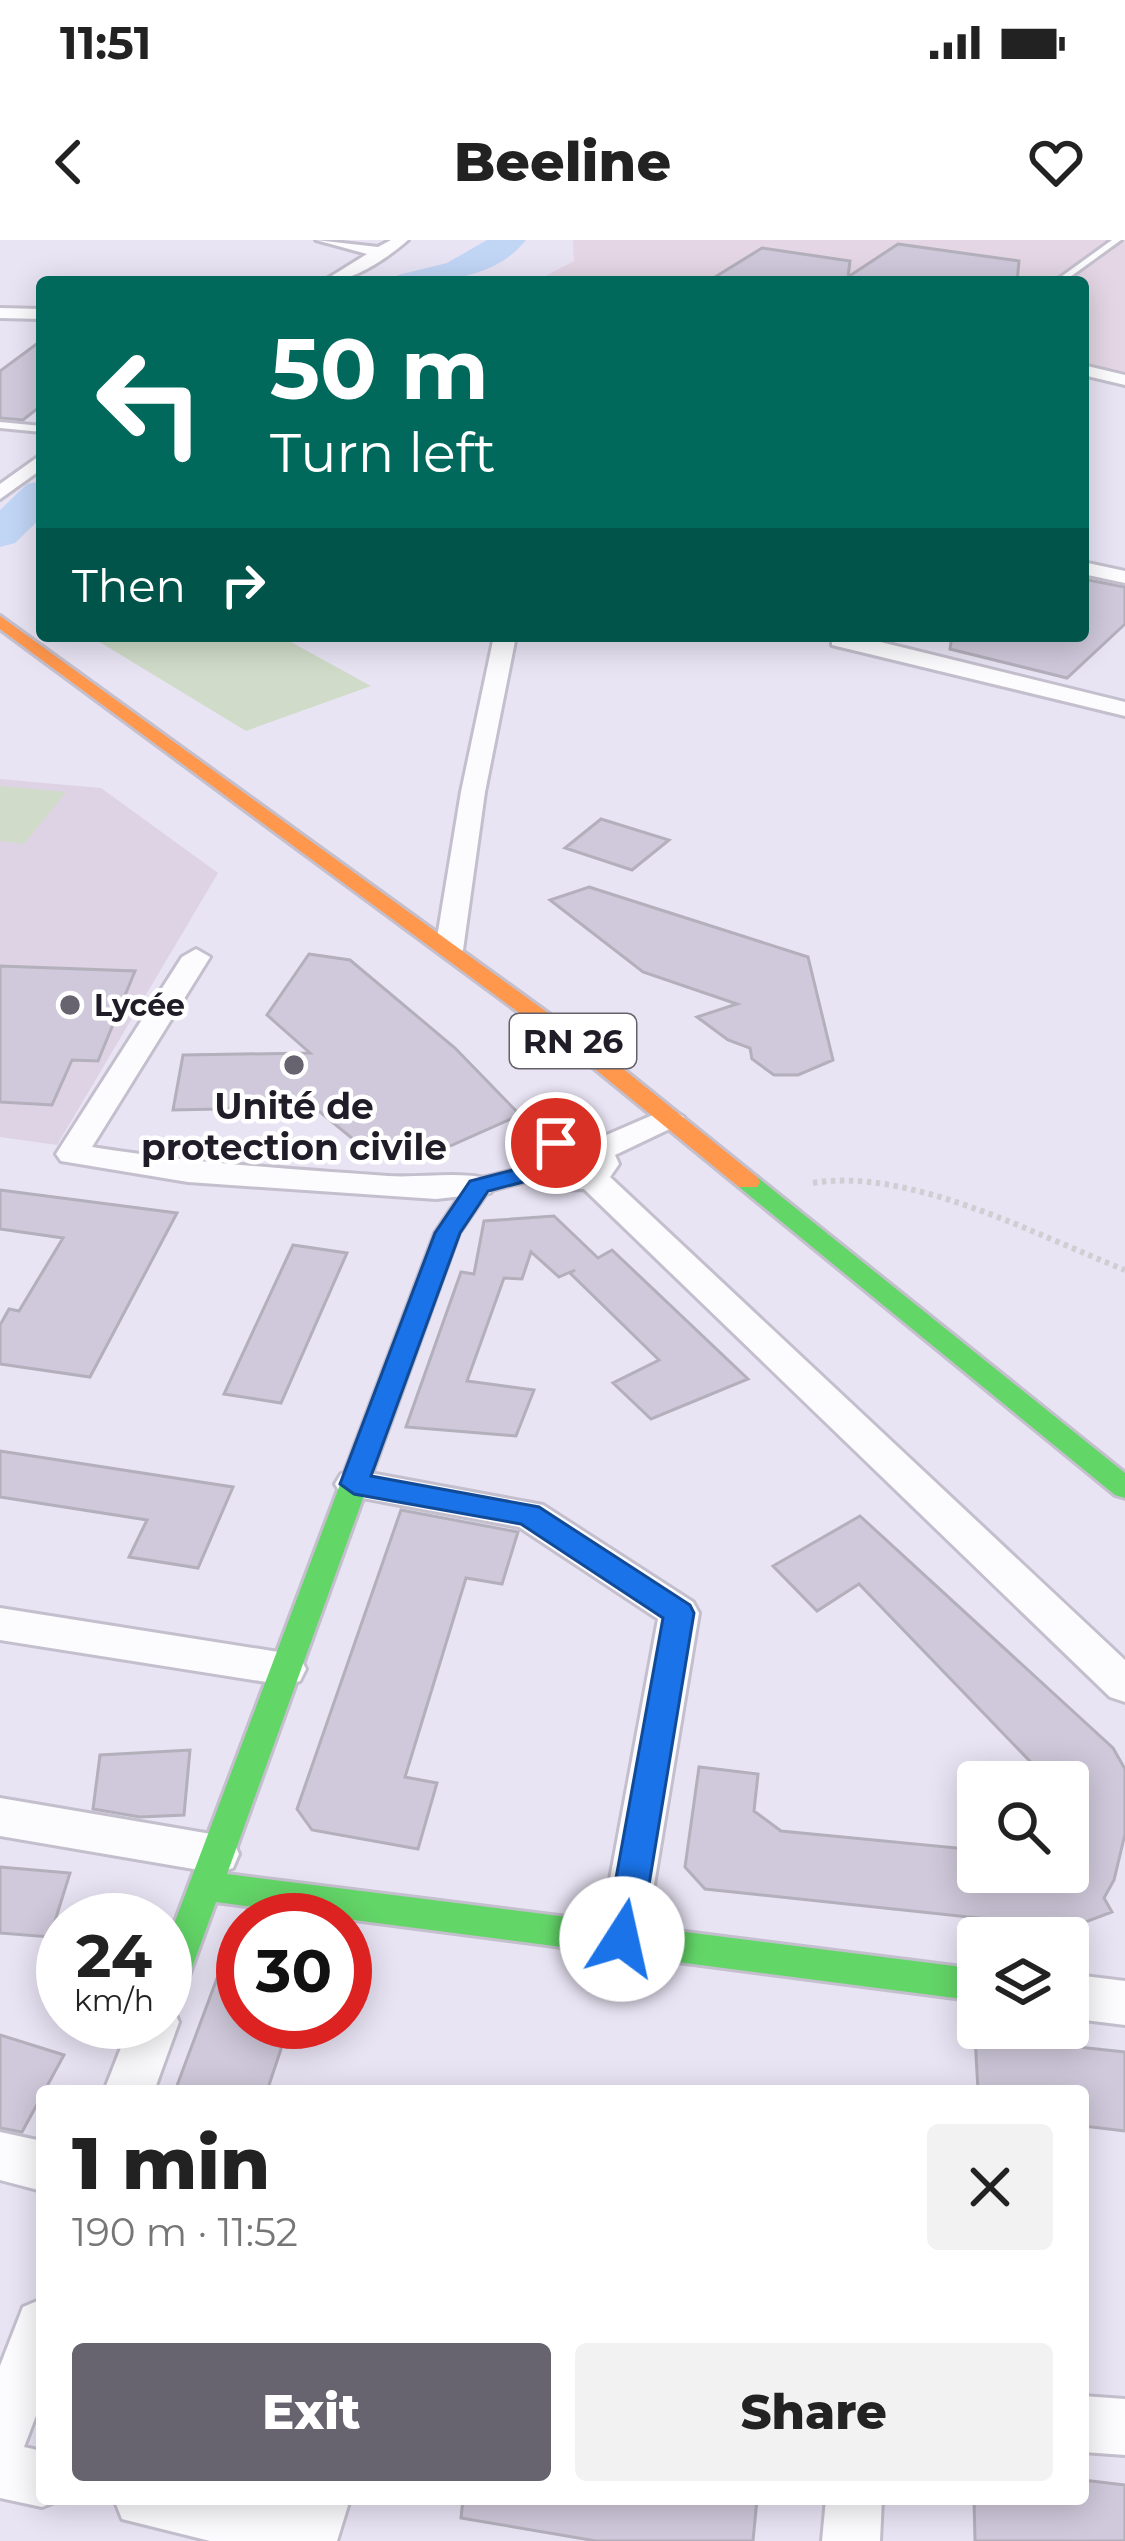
<!DOCTYPE html>
<html lang="en">
<head>
<meta charset="utf-8">
<style>
  body { margin:0; font-family:Montserrat,sans-serif; background:#f2f2f2; color:#222; height:100vh; display:flex; flex-direction:column; font-size:45px; white-space:nowrap }
  * { box-sizing:border-box; margin:0 }
  p { font-size:39px; color:#767676 }
  .icon { flex:none; width:66px; height:66px; fill:none; stroke:currentColor; stroke-width:2; stroke-linecap:round; stroke-linejoin:round }
  .map { position:relative; flex:1; overflow:hidden }
  .drawer { position:absolute; left:36px; top:1845px; width:1053px; height:420px; display:flex; flex-direction:column; background:#fff; border-radius:12px; box-shadow:0 6px 30px #0003 }
  .drawer>* { flex:none }
  .top-card { position:absolute; left:36px; top:36px; width:1053px; height:366px; border-radius:12px; box-shadow:0 6px 30px #0003; background:#00695c; color:#fff; overflow:hidden }
  .controls { position:absolute; left:957px; top:1521px; display:grid; gap:24px }
  .controls a { display:grid; place-items:center; width:132px; height:132px; border-radius:12px; background:#fff; box-shadow:0 6px 30px #0003; font-size:60px }
  .speed { position:absolute; left:36px; top:1653px; display:flex; gap:24px; font-size:60px; font-weight:700; text-align:center }
  .speed>* { display:grid; place-content:center; width:156px; height:156px; border-radius:50%; background:#fff; box-shadow:0 6px 30px #0003; line-height:1 }
  .speed small { font-size:30px; font-weight:400 }
  .speed .limit { border:18px solid #d22; background:#fff; color:#111 }
  .pin { position:absolute; display:grid; place-items:center; width:102px; height:102px; color:#fff; margin:-51px; border:6px solid #fff; border-radius:50%; box-shadow:0 3px 12px #0007 }
  .me { position:absolute; width:132px; margin:-66px; rotate:10deg; stroke-linejoin:round; filter:drop-shadow(0 0 9px #0008) }
  .turn { display:flex; align-items:center; gap:42px; height:252px; padding:0 36px; font-size:54px }
  .turn .icon { width:156px; height:156px; stroke-width:2.5 }
  .turn b { display:block; font-size:84px; line-height:102px }
  .then { display:flex; align-items:center; height:114px; padding:0 36px; background:#0003; gap:24px; font-size:45px }
  .round { display:grid; place-items:center; flex:none; width:126px; height:126px; border-radius:12px; background:#f2f2f2 }
  .summary { display:flex; align-items:center; justify-content:space-between; height:204px; padding:0 36px }
  h1 { font-size:72px; font-weight:800; line-height:90px }
  .action { display:flex; gap:24px; margin-top:auto; padding:24px 36px }
  .action a { flex:1; height:138px; border-radius:12px; background:#67636f; color:#fff; font-size:48px; font-weight:800; line-height:138px; text-align:center }
  .action a+a { background:#f2f2f2; color:#222 }
  .status { display:flex; justify-content:space-between; align-items:center; height:84px; padding:0 60px; background:#fff; direction:ltr }
  .status svg { height:33px; fill:currentColor }
  header { display:flex; justify-content:space-between; align-items:center; height:156px; padding:0 36px; background:#fff; font-size:54px; font-weight:800 }
  .map>svg:first-child { display:block }
  .industrial { fill:#e4d6e4 }
  .education { fill:#ded3e4 }
  .green { fill:#d0dcc9 }
  .lines { fill:none; stroke-linecap:round; stroke-linejoin:round }
  .river { fill:#c1d5f5; fill-rule:evenodd }
  .building { fill:#cfc9db; stroke:#b3afbb; stroke-width:3 }
  .lane-casing { stroke:#c4bfcd; stroke-width:6 }
  .street-casing { stroke:#c4bfcd; stroke-width:6 }
  .fast-casing { stroke:#c4bfcd; stroke-width:6 }
  .slow-casing { stroke:#c4bfcd; stroke-width:6 }
  .path { stroke:#d0ced2; stroke-width:6; stroke-dasharray:4.5 4.5; stroke-linecap:butt }
  .lane { fill:#fcfbfd; fill-rule:evenodd }
  .street { fill:#fcfbfd; fill-rule:evenodd }
  .fast { fill:#63d668; fill-rule:evenodd }
  .slow { fill:#ff974d; fill-rule:evenodd }
  .route { fill:#1a73e8; stroke:#114b97; stroke-width:3 }
  .poi-dot { fill:#67636f; stroke:#fff; stroke-width:4.5 }
  .labels { text-anchor:middle; dominant-baseline:central; stroke-width:9; stroke-linejoin:round; paint-order:stroke }
  .far-poi-label { font-size:30px; font-weight:bold; fill:#211d28; stroke:#fff; text-anchor:start }
  .shield { fill:#fff; stroke:#646168; stroke-width:3 }
  .shield-label { font-size:33px; font-weight:bold; fill:#211d28 }
  .poi-label { font-size:36px; font-weight:bold; fill:#211d28; stroke:#fff }
</style>
</head>
<body>
<div class="status"><b>11:51</b><svg viewBox="0 0 49 12"><path d="M0 12V9h3v3zM5 12V6h3v6zM10 12V3h3v9zM15 12V0h3v12zM26 1h20v11H26zM47 4h2v5h-2z"/></svg></div>
<header><svg class="icon" aria-label="back" viewBox="0 0 24 24"><path d="M15 5l-7 7 7 7"/></svg>Beeline<svg class="icon" aria-label="heart" viewBox="0 0 24 24"><path d="M12 20l-8-8c-3-5 5-10 8-4 3-6 11-1 8 4z"/></svg></header>
<div class="map">
<svg width="1125" height="2301" viewBox="0 0 1125 2301">
  <rect width="100%" height="100%" fill="#e9e4f4"/>
  <path class="industrial" d="M573,0H1125V135L1083,125V42H534L574,21Z"/>
  <path class="education" d="M0,539L101,548L218,633L57,905L0,897Z"/>
  <path class="green" d="M99,396H280L371,446L246,491L93,398Z
    M0,546L66,552L24,604L0,601Z"/>
  <g class="lines">
    <path class="river" d="M487,0H526C494,40 440,42 393,42L398,35L447,23Z
      M42,241V277L15,303L0,307V270L27,244Z"/>
  </g>
  <path class="building" d="M898,4L1019,21L1017,42H707L762,8L850,21L848,37Z
    M42,100V165L23,180L0,178V131Z
    M1083,339L1125,347V384L1067,438L950,409L952,396H1083Z
    M601,579L669,600L632,630L565,608Z
    M589,647L808,717L833,820L798,835H774L752,819L750,808L728,800L697,777L737,764L643,732L550,660Z
    M309,714L350,720L455,808L520,875L423,918L405,904L376,918L314,867L173,870L183,815L310,813L267,775Z
    M0,726L135,731L98,821L72,820L52,865L0,862Z
    M0,950L177,973L90,1137L0,1124V1085L9,1069L19,1071L63,998L0,989Z
    M554,976L598,1018L612,1010L748,1139L651,1179L613,1143L659,1120L570,1033L575,1030L559,1037L531,1012L522,1039L504,1038L467,1141L534,1150L516,1196L406,1187L461,1032L474,1034L484,981Z
    M293,1005L347,1013L281,1163L224,1154Z
    M0,1211L233,1247L198,1328L129,1317L147,1280L0,1257Z
    M401,1270L518,1292L502,1344L466,1338L405,1537L437,1543L418,1609L312,1590L297,1569Z
    M860,1276L1113,1508L1125,1529V1594L1114,1640L1104,1658L1112,1672L1043,1698L1044,1685L705,1649L685,1627L699,1527L758,1534L754,1571L781,1591L978,1610V1632H1068V1542H1050L859,1344L817,1371L773,1326Z
    M190,1510L184,1575L140,1577L93,1569L100,1515Z
    M0,1627L70,1633L50,1697L0,1693Z
    M238,1682H243V1782H290L267,1851H175Z
    M0,1795L64,1815L22,1892L0,1888Z
    M975,1796L1125,1812V1891L1083,1886V1851H978Z
    M1083,2240L1125,2245V2301H975L974,2259H1083Z
    M463,2259H757L753,2301H596L461,2278Z"/>
  <g class="lines">
    <g class="lane-casing">
      <path id="lane" d="M1112,0H1121L1063,42H1054Z
        M0,182L42,186V192L0,188Z"/>
    </g>
    <g class="street-casing">
      <path id="street" d="M316,0L378,7L391,0H408C387,18 354,42 322,42L367,14Z
        M0,68L42,69V79L0,78Z
        M1083,125L1125,135V145L1083,135Z
        M42,214V229L0,259V244Z
        M1083,322L1125,331V343L1083,334Z
        M494,396H516L485,552L463,710L449,718L435,710L461,552Z
        M832,396H856L1125,462V476L832,405Z
        M196,709L210,717L92,907C191,923 289,929 388,936C421,938 460,931 490,939L495,946L490,953L436,959L188,942L61,921L56,914L182,717Z
        M669,868L684,877L680,884L615,915L619,924L610,937L1125,1420V1462L1110,1457L584,949L551,950L522,931L520,918L536,900L568,893L595,900ZM567,912L585,917L583,929L566,932L553,926L552,920Z
        M354,1230L543,1265L693,1362L699,1373L645,1699L638,1714L622,1720L606,1714L599,1699L658,1379L519,1287L341,1254L335,1244L341,1234Z
        M0,1368L285,1413L300,1417L306,1429L300,1441L285,1445L0,1400Z
        M0,1558L217,1595L233,1600L239,1614L233,1628L217,1633L0,1596Z
        M1068,1734L1125,1741V1785L1068,1778Z
        M165,1764L172,1766L179,1782L154,1851H104L131,1782H165Z
        M0,1892L42,1901V1951L0,1940Z
        M42,2059V2160L24,2207L42,2211V2259H62L42,2267L0,2258V2126L23,2067Z
        M1083,2156L1125,2159V2215L1083,2212Z
        M114,2259H350L337,2301H210L122,2279Z
        M826,2259H882L880,2301H822Z"/>
    </g>
    <g class="fast-casing">
      <path id="fast" d="M538,924L546,926L550,931L546,936L488,951L459,993L227,1634L978,1729V1761L216,1662L178,1766L165,1771V1708L435,993L470,941Z
        M748,935L757,937L1125,1233V1258L1115,1255L739,947L736,942L739,937Z"/>
    </g>
    <g class="slow-casing">
      <path id="slow" d="M0,376L606,815L757,937L760,942L757,947H739L590,825L0,389Z"/>
    </g>
    <path class="path" d="M813,943C909,927 1036,995 1125,1030"/>
    <use href="#lane" class="lane"/>
    <use href="#street" class="street"/>
    <use href="#fast" class="fast"/>
    <use href="#slow" class="slow"/>
  </g>
  <path class="route" d="M556,896L568,903L548,920L546,936L488,951L460,993L371,1236L539,1267L690,1365L694,1373L640,1699L635,1710L622,1715L610,1710L605,1699L663,1378L521,1284L354,1254L340,1244L435,993L470,941L525,927L527,913Z"/>
  <g class="poi-dot">
    <circle cx="70" cy="765" r="12"/>
    <circle cx="294" cy="825" r="12"/>
  </g>
  <g class="labels">
    <g class="far-poi-label">
      <text x="94" y="765">Lycée</text>
    </g>
    <rect class="shield" x="510" y="774" width="126" height="54" rx="9"/>
    <g class="shield-label">
      <text x="573" y="801">RN 26</text>
    </g>
    <g class="poi-label">
      <text x="294" y="866">Unité de<tspan x="294" dy="41">protection civile</tspan></text>
    </g>
  </g>
</svg>
<div class="controls">
<a><svg class="icon" aria-label="search" viewBox="0 0 24 24"><circle cx="10" cy="10" r="6"/><path d="M15 15l6 6"/></svg></a>
<a><svg class="icon" aria-label="layers" viewBox="0 0 24 24"><path d="M12 4l9 5-9 5-9-5zM3 14l9 5 9-5"/></svg></a>
</div>
<div class="speed"><div>24<small>km/h</small></div><div class="limit">30</div></div>
<div class="pin" style="left:556px;top:903px;background:#d93025"><svg class="icon" aria-label="arrive" viewBox="0 0 24 24"><path d="M6 21V4h12l-3 4 3 4H6"/></svg></div>
<svg class="me" style="left:622px;top:1699px" viewBox="-20 -20 40 40"><circle r="19" fill="#fff"/><path d="M0-13L10 11 0 6-10 11z" fill="#1a73e8"/></svg>
<div class="top-card">
<div class="turn"><svg class="icon" aria-label="left" viewBox="0 0 24 24"><path d="M17 20v-9H6M10 6l-5 5 5 5"/></svg><div><b>50 m</b>Turn left</div></div>
<div class="then">Then<svg class="icon" aria-label="right" viewBox="0 0 24 24"><path d="M7 20v-9h11M14 6l5 5-5 5"/></svg></div>
</div>
<section class="drawer">
<div class="summary"><div><h1>1 min</h1><p>190 m · 11:52</p></div><a class="round"><svg class="icon" aria-label="close" viewBox="0 0 24 24"><path d="M6 6l12 12M18 6L6 18"/></svg></a></div>
<div class="action"><a>Exit</a><a>Share</a></div>
</section>
</div>
</body>
</html>
